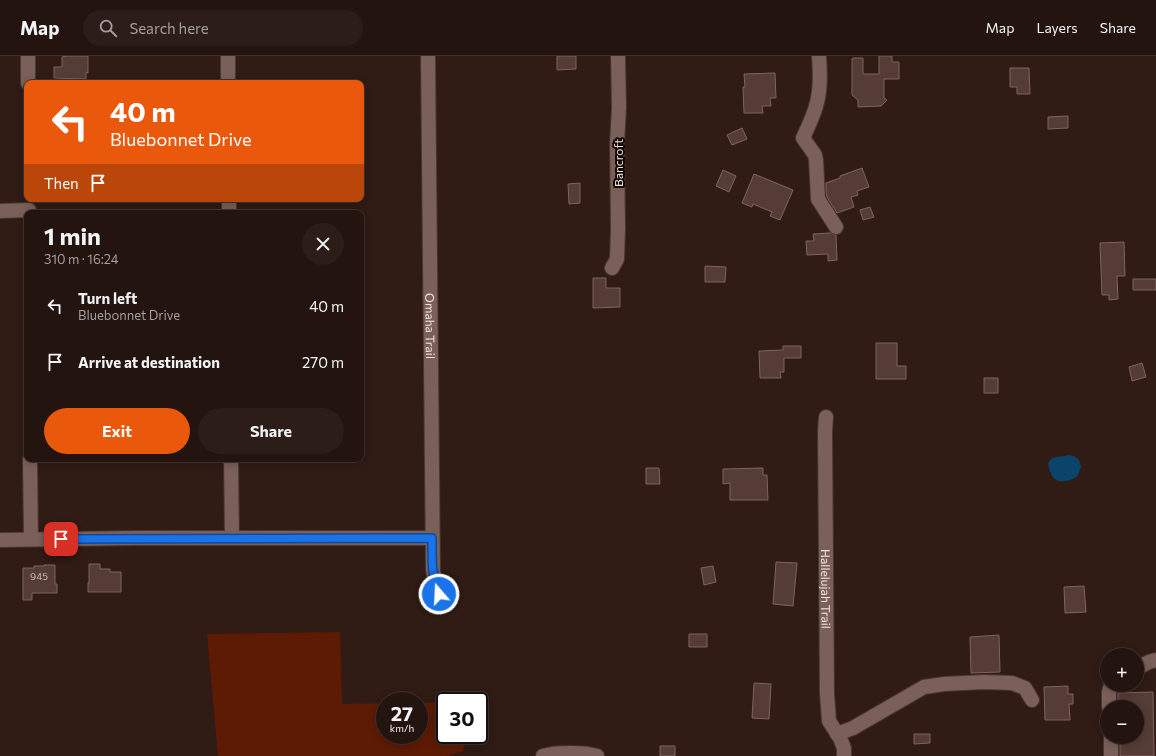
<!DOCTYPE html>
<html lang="en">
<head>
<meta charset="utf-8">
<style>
  body { margin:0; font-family:Commissioner,sans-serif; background:#2c1d19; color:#f1f3f6; height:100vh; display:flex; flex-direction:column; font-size:15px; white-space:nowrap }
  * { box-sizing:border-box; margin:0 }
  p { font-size:13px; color:#a39e9f }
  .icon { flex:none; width:22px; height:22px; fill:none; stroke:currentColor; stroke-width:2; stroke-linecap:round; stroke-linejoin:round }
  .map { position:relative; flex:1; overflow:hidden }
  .side { position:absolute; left:24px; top:154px; width:340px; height:252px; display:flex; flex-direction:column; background:#241410; border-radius:8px; box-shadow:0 2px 10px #0003,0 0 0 1px #413330 }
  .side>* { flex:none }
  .banner { position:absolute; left:24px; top:24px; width:340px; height:122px; border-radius:8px; box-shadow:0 2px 10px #0003,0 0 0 1px #413330; background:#ea580c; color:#fff; overflow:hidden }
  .fabs { position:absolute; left:1100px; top:592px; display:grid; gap:8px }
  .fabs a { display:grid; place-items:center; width:44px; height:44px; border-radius:50%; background:#241410; box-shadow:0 2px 10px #0003,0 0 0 1px #413330; font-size:20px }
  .speed { position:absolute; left:376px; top:636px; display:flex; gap:8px; font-size:20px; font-weight:700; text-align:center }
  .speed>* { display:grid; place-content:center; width:52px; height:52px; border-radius:50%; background:#241410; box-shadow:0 2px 10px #0003,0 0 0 1px #413330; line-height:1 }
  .speed small { font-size:10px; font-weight:400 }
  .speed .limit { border:2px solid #111; border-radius:6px; background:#fff; color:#111 }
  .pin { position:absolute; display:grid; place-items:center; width:34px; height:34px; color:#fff; margin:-17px; border-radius:8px; box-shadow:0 2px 6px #0006 }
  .me { position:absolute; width:44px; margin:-22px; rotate:341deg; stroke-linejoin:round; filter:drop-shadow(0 0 3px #0008) }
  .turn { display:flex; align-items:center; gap:14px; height:84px; padding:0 20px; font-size:18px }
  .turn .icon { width:52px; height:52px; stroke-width:2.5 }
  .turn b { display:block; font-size:28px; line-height:34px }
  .then { display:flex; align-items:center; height:38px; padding:0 20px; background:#0003; gap:8px; font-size:15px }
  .round { display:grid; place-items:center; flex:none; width:42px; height:42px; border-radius:21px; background:#2c1d19 }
  .headline { display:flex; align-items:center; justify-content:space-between; height:68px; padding:0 20px }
  h1 { font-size:24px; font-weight:700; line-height:30px }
  .button { display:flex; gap:8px; margin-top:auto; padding:8px 20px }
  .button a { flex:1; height:46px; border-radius:24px; background:#ea580c; color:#fff; font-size:16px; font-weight:700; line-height:46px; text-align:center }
  .button a+a { background:#2c1d19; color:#f1f3f6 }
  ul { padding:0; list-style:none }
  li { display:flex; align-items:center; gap:12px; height:56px; padding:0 20px }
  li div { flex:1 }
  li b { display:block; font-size:15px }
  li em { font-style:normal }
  header { display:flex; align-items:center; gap:24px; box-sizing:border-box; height:56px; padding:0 20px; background:#241410; border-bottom:1px solid #413330 }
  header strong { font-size:19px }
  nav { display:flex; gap:22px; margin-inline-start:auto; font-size:14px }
  .search { width:280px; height:36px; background:#2c1d19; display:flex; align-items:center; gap:10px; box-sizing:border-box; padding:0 14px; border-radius:22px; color:#a39e9f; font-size:15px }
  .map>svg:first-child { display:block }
  .green { fill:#5d1b04 }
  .water { fill:#0b446a }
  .building { fill:#553d36; stroke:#7e645c }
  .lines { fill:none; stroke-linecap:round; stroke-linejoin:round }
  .minor-casing { stroke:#473632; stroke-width:16 }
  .minor { stroke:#7a6058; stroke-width:14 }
  .route-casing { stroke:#114b97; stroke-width:10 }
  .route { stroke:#1a73e8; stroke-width:7 }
  .labels { text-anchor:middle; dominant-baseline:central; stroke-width:4; stroke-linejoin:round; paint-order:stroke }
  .number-label { font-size:10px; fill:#cab9b3 }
  .street-label { font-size:12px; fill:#f1e2dd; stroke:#110806 }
</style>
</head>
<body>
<header>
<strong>Map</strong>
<div class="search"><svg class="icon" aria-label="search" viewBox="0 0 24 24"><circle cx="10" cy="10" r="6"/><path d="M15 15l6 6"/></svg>Search here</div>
<nav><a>Map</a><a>Layers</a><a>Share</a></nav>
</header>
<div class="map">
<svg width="1156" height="700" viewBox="0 0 1156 700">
  <rect width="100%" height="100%" fill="#301b15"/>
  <path class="green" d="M340,576L342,648L385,647V679H419V647L445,646V679H472L466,682L463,695L447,700H218L207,578Z"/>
  <path class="water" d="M1069,399L1074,400L1079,404L1081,411L1077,421C1060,429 1051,427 1048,407L1052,402Z"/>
  <path class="building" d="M66,0H88V17L86,16V23L54,22V11H62V1Z
    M557,0H576V13L557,14Z
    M879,0H892V6H899V23H884V42L887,44L881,50L858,51V44L852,39V3L853,2H863V18H879Z
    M1010,12H1029L1030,38H1017V31H1010Z
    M775,17L776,42H770L771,50H762L763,57H744L743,31H745L744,18Z
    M1068,60V72L1048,73V61Z
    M742,72L747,83L732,89L727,79Z
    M862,112L869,131L857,135L858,139L851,141L854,151L837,157L828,143L826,138V127L840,122V120Z
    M723,114L736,120L729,136L716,130Z
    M754,118L793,134L780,164L770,160L772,156L753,148L752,151L742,147Z
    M580,127V147L569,148L568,128Z
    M870,151L874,161L863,164L860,154Z
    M830,177L836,179L837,204L828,205V198L807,199L806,185H814L813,178Z
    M1124,186L1125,220H1117L1118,243L1109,244V239H1102L1100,187Z
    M705,210L726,211L725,226H705Z
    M593,222H606V232H620V251L593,252Z
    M1133,223H1156V234H1133Z
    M876,287H897V310H906V323H876Z
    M783,290H801V302H784V316H780L781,322H760L759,295L783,294Z
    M1142,307L1146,321L1132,325L1129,311Z
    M984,322H998V337H984Z
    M646,412H659L660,428H646Z
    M763,412V419H767L768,444H730V427L723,428V413Z
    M776,506L797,507L793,550L773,548Z
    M89,508H100V513H110V516H121V536H88V527H89Z
    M44,509H55V528H57V537H32V544H23V512H34V510H44Z
    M713,510L716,526L704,529L701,512Z
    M1084,530L1086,556L1065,557L1064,531Z
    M689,578H707V591H689Z
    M999,579L1000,616L971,617L970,581Z
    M754,627L771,628L769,663L752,662Z
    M1068,630V638H1073V648H1069L1070,664H1045L1044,631Z
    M1153,636L1154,700H1120V681H1137V651H1118V637Z
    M914,678H930V687L914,688Z
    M660,690H675V700H660Z"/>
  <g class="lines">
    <g class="minor-casing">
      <g id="minor">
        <path d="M28,0V27"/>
        <path d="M228,0V27"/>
        <path id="s1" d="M428,0L433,514L435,527L439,538"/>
        <path d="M819,0C820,16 821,34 816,50C813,61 808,71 803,82L815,99L816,104L818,143L836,171"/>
        <path d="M229,143V157"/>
        <path d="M0,155L29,154"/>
        <path d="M612,212L617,203L618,173L617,88L619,52L618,0"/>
        <path id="s2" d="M826,361L825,375L827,638L829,665L840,682L844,692V700"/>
        <path d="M30,403L31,483"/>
        <path d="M231,403L232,482"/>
        <path d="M0,484L135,482H432"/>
        <path d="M1137,612L1149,606L1156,604"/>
        <path d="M1109,651V636L1111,629"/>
        <path d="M837,678L853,672L924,631L944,628L984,626L1012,627L1025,632L1032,644"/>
        <path d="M1111,681V700"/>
        <path d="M543,700C555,696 585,696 597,700"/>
      </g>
    </g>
    <use href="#minor" class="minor"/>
  </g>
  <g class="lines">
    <g class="route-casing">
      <path id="route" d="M61,483L432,482C432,504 431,518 439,538"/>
    </g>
    <use href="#route" class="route"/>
  </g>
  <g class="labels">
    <g class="number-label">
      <text x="39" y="520">945</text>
    </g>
    <g class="street-label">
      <text transform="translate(618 107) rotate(-90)">Bancroft</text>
      <text stroke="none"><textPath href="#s1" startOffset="270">Omaha Trail</textPath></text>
      <text stroke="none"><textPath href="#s2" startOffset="172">Hallelujah Trail</textPath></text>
    </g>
  </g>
</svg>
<div class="fabs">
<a>+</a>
<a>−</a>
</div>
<div class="speed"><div>27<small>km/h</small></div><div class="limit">30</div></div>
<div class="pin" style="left:61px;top:483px;background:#d93025"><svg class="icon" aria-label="arrive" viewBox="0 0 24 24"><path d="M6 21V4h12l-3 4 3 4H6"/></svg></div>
<svg class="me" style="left:439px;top:538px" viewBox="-20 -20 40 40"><circle r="17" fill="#1a73e8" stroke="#fff" stroke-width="3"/><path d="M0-11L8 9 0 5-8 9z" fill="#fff"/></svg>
<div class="banner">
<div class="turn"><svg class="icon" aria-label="left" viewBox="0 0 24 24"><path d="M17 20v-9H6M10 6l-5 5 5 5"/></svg><div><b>40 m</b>Bluebonnet Drive</div></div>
<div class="then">Then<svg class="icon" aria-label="arrive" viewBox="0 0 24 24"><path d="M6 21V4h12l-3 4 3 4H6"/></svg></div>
</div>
<section class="side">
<div class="headline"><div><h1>1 min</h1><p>310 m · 16:24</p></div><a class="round"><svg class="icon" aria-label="close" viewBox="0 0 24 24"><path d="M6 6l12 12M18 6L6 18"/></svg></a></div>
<ul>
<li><svg class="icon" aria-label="left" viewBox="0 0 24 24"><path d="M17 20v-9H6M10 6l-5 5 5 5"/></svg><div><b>Turn left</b><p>Bluebonnet Drive</p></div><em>40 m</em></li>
<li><svg class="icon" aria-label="arrive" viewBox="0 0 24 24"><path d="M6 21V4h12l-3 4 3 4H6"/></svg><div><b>Arrive at destination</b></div><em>270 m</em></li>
</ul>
<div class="button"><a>Exit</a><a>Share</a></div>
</section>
</div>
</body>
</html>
